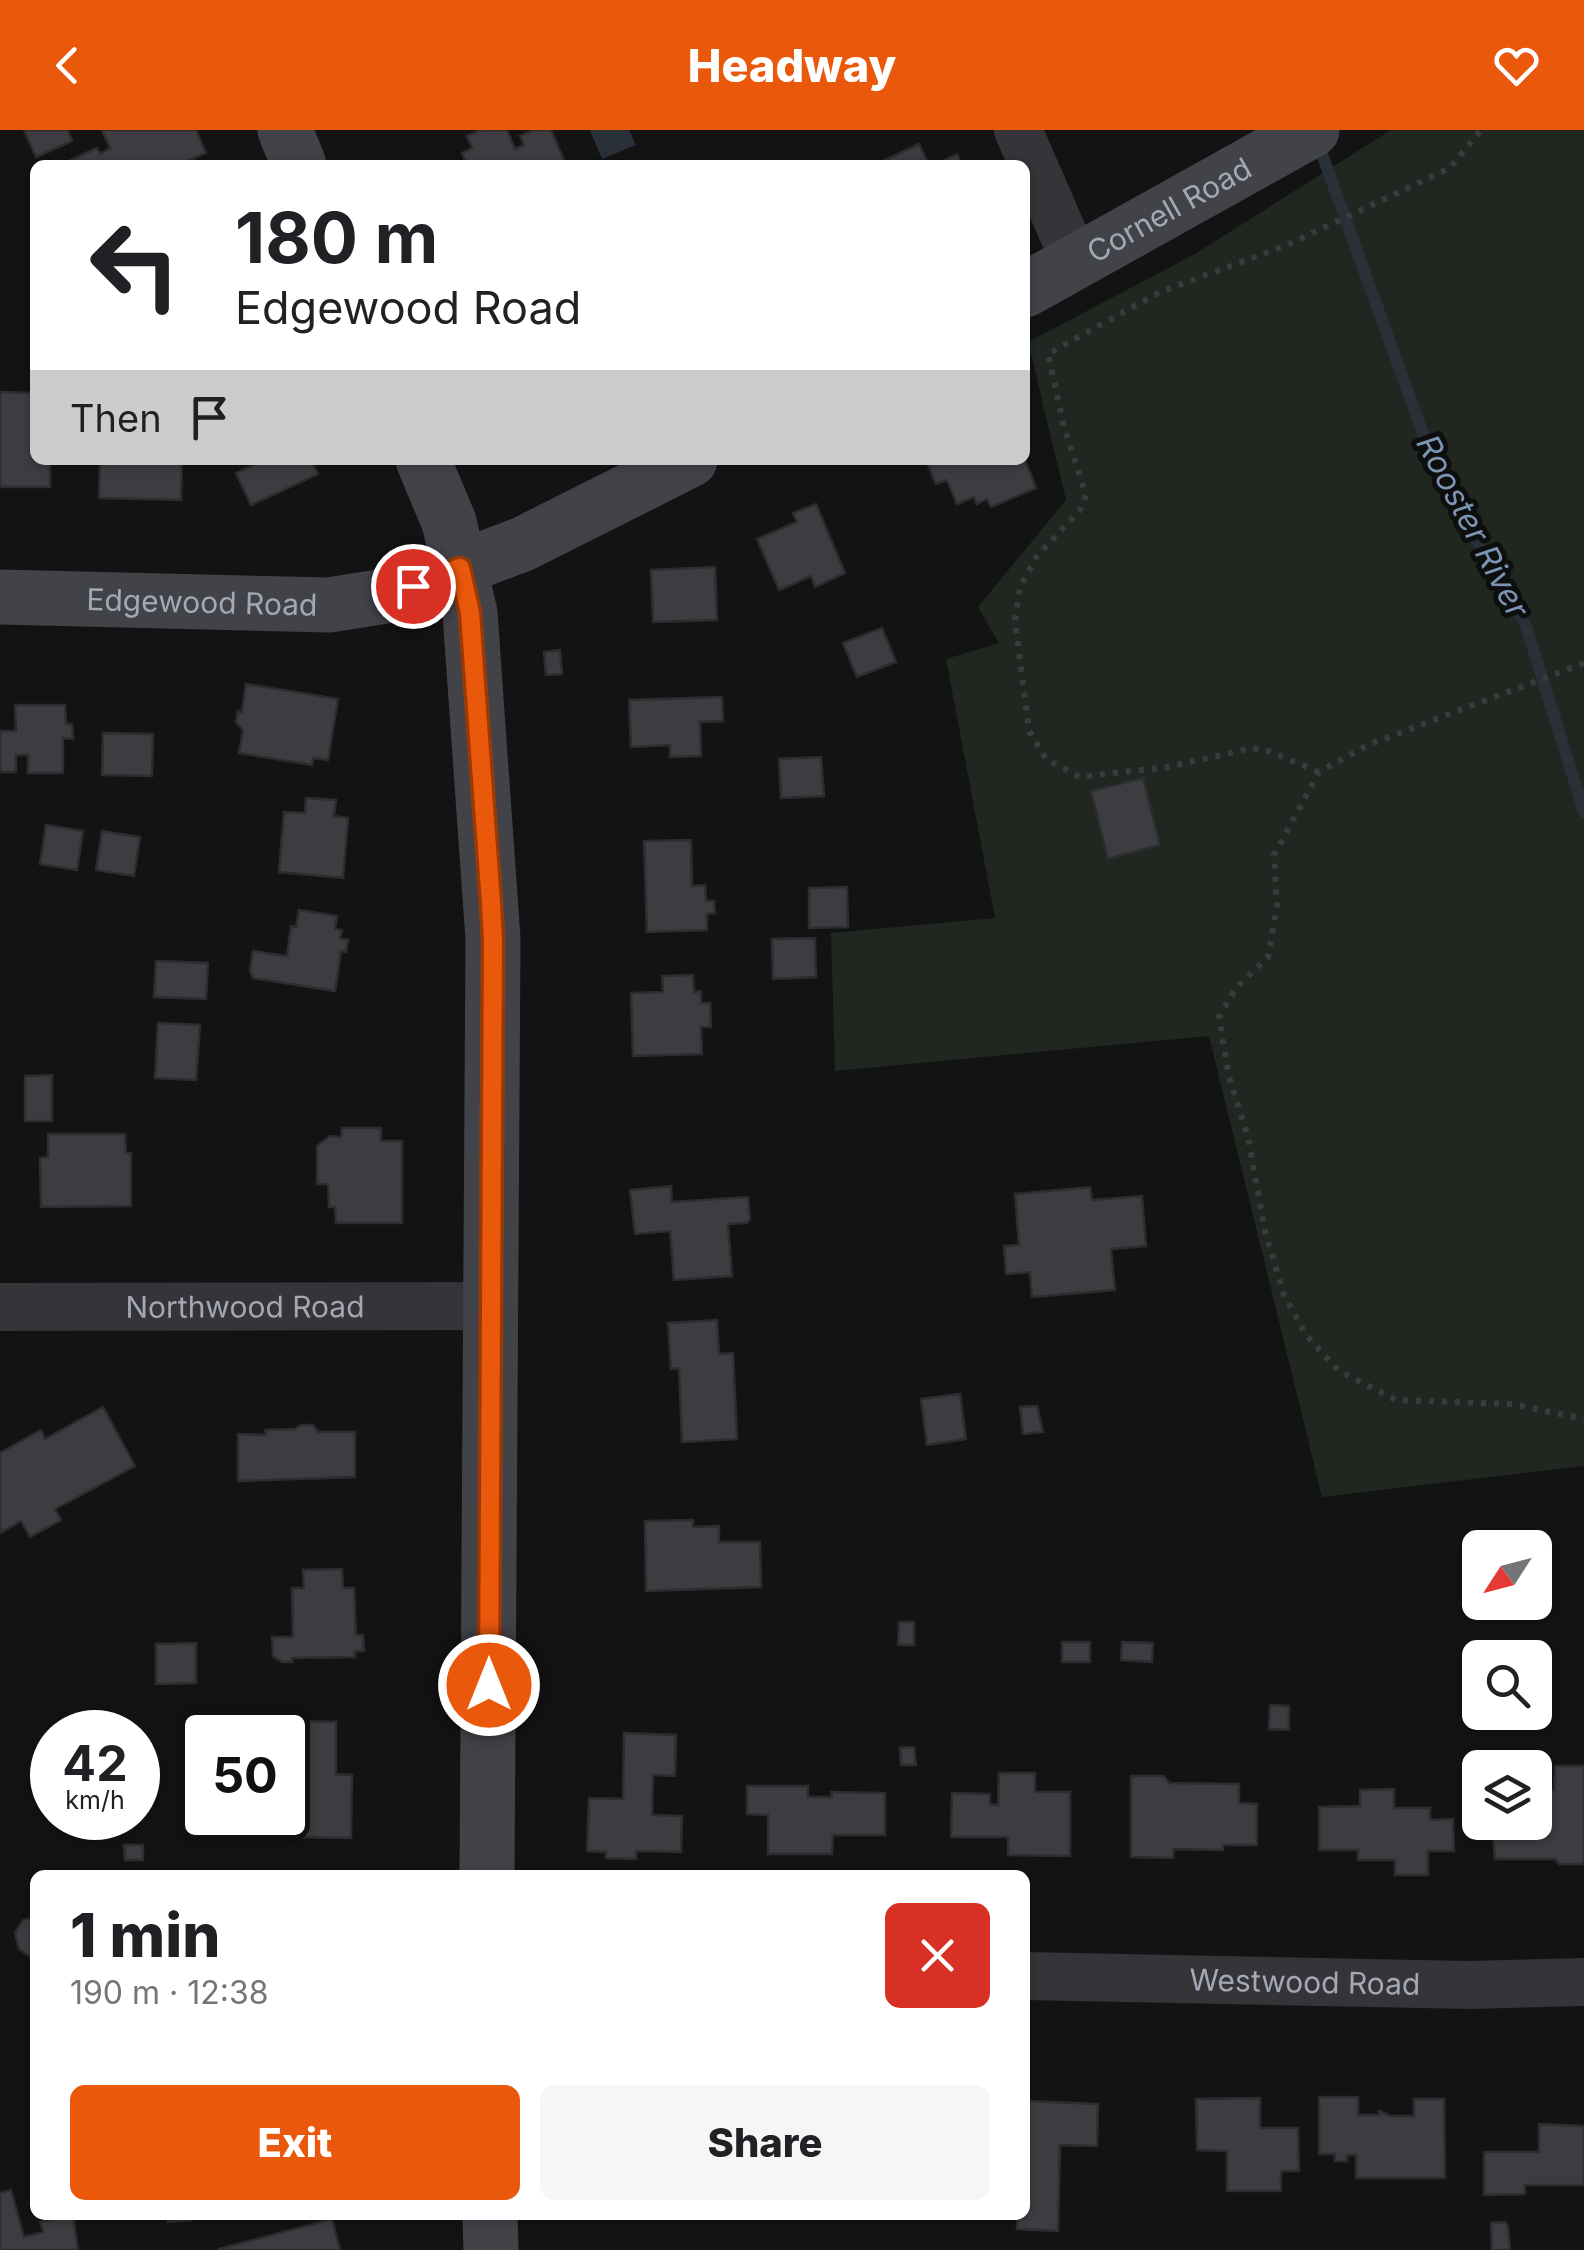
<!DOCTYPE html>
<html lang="en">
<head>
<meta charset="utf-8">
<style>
  body { margin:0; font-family:Inter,sans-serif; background:#f6f6f6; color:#202124; height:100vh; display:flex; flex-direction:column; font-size:38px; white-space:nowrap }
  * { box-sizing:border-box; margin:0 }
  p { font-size:32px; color:#757577 }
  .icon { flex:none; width:55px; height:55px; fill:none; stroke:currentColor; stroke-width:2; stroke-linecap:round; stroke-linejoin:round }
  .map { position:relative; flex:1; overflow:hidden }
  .drawer { position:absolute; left:30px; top:1740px; width:1000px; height:350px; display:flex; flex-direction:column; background:#fff; border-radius:15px; box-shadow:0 2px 8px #0004 }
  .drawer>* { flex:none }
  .guide { position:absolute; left:30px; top:30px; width:1000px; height:305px; border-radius:15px; box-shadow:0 2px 8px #0004; background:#fff; color:#202124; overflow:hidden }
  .needle { width:65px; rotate:234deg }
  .fabs { position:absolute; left:1462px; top:1400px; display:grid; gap:20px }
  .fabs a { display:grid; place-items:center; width:90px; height:90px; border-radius:15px; background:#fff; box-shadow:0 2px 8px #0004; font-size:50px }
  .speed { position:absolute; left:30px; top:1580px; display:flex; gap:20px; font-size:50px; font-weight:700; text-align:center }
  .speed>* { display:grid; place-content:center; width:130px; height:130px; border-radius:50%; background:#fff; box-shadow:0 2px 8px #0004; line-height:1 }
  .speed small { font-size:25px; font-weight:400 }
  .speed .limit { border:5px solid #111; border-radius:15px; background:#fff; color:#111 }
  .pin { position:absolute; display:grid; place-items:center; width:85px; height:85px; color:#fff; margin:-42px; border:5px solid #fff; border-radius:50%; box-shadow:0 2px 10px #0007 }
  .me { position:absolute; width:110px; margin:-55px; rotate:0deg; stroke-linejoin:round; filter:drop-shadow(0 0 8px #0008) }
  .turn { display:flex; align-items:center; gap:35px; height:210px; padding:0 40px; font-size:45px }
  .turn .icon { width:130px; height:130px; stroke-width:2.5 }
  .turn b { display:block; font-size:70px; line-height:85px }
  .then { display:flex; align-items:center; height:95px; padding:0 40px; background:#0003; gap:20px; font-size:38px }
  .round { display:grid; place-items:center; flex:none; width:105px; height:105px; border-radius:15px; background:#f6f6f6 }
  .headline { display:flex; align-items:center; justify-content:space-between; height:170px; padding:0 40px }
  h1 { font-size:60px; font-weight:800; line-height:75px }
  .cta { display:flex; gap:20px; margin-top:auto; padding:20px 40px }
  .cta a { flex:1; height:115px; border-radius:15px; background:#ea580c; color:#fff; font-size:40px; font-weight:800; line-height:115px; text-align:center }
  .cta a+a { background:#f6f6f6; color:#202124 }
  header { display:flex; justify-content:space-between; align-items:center; height:130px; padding:0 40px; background:#ea580c; color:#fff; font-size:45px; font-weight:800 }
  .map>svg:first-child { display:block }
  .green { fill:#1f2720 }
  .water { fill:#293038 }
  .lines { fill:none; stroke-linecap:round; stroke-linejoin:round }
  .stream { stroke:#293038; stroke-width:12 }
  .building { fill:#3d3d41; stroke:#2d2d30; stroke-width:2.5 }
  .path { stroke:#3a3b40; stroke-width:6; stroke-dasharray:5 8; stroke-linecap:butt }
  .street { stroke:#343439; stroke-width:48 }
  .secondary { stroke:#424349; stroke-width:55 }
  .route-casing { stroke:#983908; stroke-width:25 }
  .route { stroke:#ea580c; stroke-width:18 }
  .labels { text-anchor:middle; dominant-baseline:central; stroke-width:10; stroke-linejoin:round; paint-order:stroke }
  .street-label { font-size:30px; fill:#a4a8b5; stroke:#0e0e0f }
  .water-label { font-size:32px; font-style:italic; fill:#7a94b1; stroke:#0e0e0f }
</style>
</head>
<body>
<header><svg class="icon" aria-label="back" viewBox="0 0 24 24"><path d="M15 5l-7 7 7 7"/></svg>Headway<svg class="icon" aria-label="heart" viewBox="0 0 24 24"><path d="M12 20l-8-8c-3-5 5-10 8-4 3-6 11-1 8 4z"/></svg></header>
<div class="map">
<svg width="1584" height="2120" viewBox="0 0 1584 2120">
  <rect width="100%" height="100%" fill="#131314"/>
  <path class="green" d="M1391,0H1584V1336L1322,1367L1209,906L835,941L831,803L995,788L946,529L999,513L978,477L1066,370L1028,212L1195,124Z"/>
  <path class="water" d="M590,0H629L636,15L602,29Z"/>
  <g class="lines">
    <path class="stream" d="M1318,13L1434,334L1526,496L1584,682"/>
  </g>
  <path class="building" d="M24,0H68L72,11L36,27Z
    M102,0H196L206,23L178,35H60L97,18L100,24L110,18Z
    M480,0H507L515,19L524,15L520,6L534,0H551L566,35H467L462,23L472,18L467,6Z
    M919,14L929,35H875Z
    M957,24L962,35H935Z
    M0,262L35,263V330H50V357H0Z
    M100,330H182L181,370L99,368Z
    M250,330H311L318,344L251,375L236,343L253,335Z
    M926,330H1025L1036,358L991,377L987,369L977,374L974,367L957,374L947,350L936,354Z
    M816,374L845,443L815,457L811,446L779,460L757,409L797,392L793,383Z
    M715,437L717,490L653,492L651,440Z
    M882,498L896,532L857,547L843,513Z
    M560,520L562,544L546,545L544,522Z
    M246,554L338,569L328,630L313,628L312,635L239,623L243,600L236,592L238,581L242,582Z
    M722,567L723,591L700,592L701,626L670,627V615L631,617L629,570Z
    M15,575H65L66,594H72L73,609L63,608V643H28V625H16V642H0V601H16Z
    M103,603L153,604L152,646L102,645Z
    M821,627L824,666L781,668L779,629Z
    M1143,648L1160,715L1108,729L1091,661Z
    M306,668L336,670L334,686L348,688L343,748L279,742L284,682L305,683Z
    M46,695L83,701L77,740L40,734Z
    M102,701L140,707L134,746L96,740Z
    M691,710L692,756L705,755L706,771H714L715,783L707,784V800L647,802L644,711Z
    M847,757L848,797L809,798V758Z
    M299,780L337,786L335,799L342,800L340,808L348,810L346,822L341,821L335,861L253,848L250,841L253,821L287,826L291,796L296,797Z
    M815,808L816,847L773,849L772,809Z
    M156,831L208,833L206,869L154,867Z
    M693,845L694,862L701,861V873H710L711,897H701L702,924L633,926L631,863L663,862L662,846Z
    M158,893L200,895L196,950L155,948Z
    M52,945V991H25V946Z
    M342,998H381V1011H402V1093H336L335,1077H329L328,1054H317V1016L330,1006L341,1007Z
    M48,1004H125L126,1023H131V1076L41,1077L40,1028L48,1027Z
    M671,1056L672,1072L748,1067L750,1089L747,1093L728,1094L732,1146L674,1150L670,1101L635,1104L630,1060Z
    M1090,1057L1092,1070L1142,1066L1146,1116L1111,1119L1115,1160L1032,1167L1030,1142L1006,1144L1004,1116L1019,1115L1015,1064Z
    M717,1190L719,1224L733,1223L737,1309L682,1312L679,1238L671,1239L668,1193Z
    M960,1264L966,1309L927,1315L921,1269Z
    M1037,1276L1043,1302L1023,1304L1020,1277Z
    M103,1277L135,1336L55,1379L61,1390L30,1407L21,1391L0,1403V1323L41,1300L45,1309Z
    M301,1295H313L318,1302H355V1347L238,1351V1304L266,1305L265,1300L295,1299Z
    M693,1390V1397L719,1396V1412H760L761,1457L646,1461L645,1391Z
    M342,1439L343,1458H354L356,1505H363L364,1521H355V1527L292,1528L293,1532H282L273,1526L272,1507H293L292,1458H304L303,1440Z
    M899,1492H914V1515H898Z
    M1062,1512H1090V1532H1062Z
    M1122,1512L1153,1513L1152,1532L1121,1530Z
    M196,1513V1553L156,1554V1514Z
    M1270,1575L1289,1576V1600L1269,1599Z
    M261,1590L336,1592V1644L352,1645L351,1708L288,1707V1681H294L295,1633H288V1602H261Z
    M624,1603L676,1605L675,1646L653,1645L652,1685L682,1686L681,1722L636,1721V1729L606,1728V1722L587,1721L589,1668L623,1669Z
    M914,1617L916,1635H901L900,1618Z
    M1555,1636H1584V1734H1559L1555,1729H1495L1492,1692H1535V1681H1546V1660H1554Z
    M999,1643H1035V1662H1070V1726L1008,1725V1707H951L952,1663L990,1664V1674L998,1675Z
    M1131,1646H1164L1169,1653L1239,1654V1673L1257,1674V1715H1223V1720L1174,1719L1173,1728L1131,1727Z
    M747,1656H808V1667H832L831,1662L885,1663V1705H833L832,1724H768V1685L747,1684Z
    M1394,1659V1678H1430V1690L1453,1689L1454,1721H1428V1745H1395V1730H1358V1720H1319V1677L1360,1676V1660Z
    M124,1715H143V1730H125Z
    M35,1787V1827L32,1828L19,1819L15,1803L23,1790Z
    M1319,1967H1358V1985H1379V1981L1390,1986H1414V1969H1444L1445,2048H1356V2025H1347V2031H1335V2024H1319Z
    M1260,1968V1998H1298L1299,2041H1281V2061H1227V2021L1197,2020L1196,1969Z
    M1025,1971L1098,1974L1097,2016L1060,2015L1058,2101L1017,2099V2085H1025Z
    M1539,1994L1584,1996V2055H1525V2064L1484,2065V2022H1539Z
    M11,2060L24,2107L43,2102L40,2092L73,2085L78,2120H0V2063Z
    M168,2085H191L192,2090L168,2092Z
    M332,2089L340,2120H219V2119Z
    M1505,2092L1508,2096L1510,2120H1492L1491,2093Z"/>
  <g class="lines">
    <path class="path" d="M1584,533L1368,615L1319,642L1274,725L1277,777L1268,827L1236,858L1219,887L1229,947L1248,1007L1265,1101L1284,1165L1306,1205L1339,1241L1396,1270L1512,1274L1584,1289
      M1319,642L1268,621L1252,618L1168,637L1080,647L1046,629L1029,601L1015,490L1020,457L1037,426L1080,380L1086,365L1064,297L1048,224L1160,162L1285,116L1450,38L1481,0"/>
    <g class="street">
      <path d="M1018,0L1076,133"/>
      <path id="s1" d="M0,1177L491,1176"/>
      <path id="s2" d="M1025,1846L1469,1855L1584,1852"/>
    </g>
    <g class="secondary">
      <path d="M285,0L299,35"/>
      <path id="s3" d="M1025,160L1312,0"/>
      <path d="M423,330L449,392L470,483L493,809L487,1745"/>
      <path id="s4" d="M0,467L329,475L386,466L523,414L690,330"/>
      <path d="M490,2085L491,2120"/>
    </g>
  </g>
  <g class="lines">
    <g class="route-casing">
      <path id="route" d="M413,456L460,438L470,483L491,773L493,809L489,1555"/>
    </g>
    <use href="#route" class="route"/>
  </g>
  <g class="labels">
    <g class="street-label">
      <text stroke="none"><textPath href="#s3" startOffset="165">Cornell Road</textPath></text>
      <text stroke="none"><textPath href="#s4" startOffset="202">Edgewood Road</textPath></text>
      <text stroke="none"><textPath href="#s1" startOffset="245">Northwood Road</textPath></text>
      <text stroke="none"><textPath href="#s2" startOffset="280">Westwood Road</textPath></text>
    </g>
    <g class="water-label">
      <text transform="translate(1473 396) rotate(62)">Rooster River</text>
    </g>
  </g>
</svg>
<div class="fabs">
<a><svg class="needle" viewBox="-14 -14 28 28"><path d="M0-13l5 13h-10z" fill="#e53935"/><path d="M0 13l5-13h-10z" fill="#757577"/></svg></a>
<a><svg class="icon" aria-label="search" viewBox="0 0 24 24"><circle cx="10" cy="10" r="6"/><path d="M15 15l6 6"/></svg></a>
<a><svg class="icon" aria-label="layers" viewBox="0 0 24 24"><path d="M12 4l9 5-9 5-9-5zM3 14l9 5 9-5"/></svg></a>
</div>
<div class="speed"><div>42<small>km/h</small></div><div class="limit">50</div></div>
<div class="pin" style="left:413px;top:456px;background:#d93025"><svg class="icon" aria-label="arrive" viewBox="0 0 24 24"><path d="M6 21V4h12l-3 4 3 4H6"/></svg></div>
<svg class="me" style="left:489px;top:1555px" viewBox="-20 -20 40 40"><circle r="17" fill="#ea580c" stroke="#fff" stroke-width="3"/><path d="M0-11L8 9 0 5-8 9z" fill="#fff"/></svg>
<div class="guide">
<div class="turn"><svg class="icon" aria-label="left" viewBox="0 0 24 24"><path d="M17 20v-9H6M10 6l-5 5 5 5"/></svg><div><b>180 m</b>Edgewood Road</div></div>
<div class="then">Then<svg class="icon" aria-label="arrive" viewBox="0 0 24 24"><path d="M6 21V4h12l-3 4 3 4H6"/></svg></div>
</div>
<section class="drawer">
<div class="headline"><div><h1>1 min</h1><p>190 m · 12:38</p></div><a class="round" style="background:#d93025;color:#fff"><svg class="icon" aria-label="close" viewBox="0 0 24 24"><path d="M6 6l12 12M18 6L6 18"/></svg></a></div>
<div class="cta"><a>Exit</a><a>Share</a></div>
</section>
</div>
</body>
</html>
